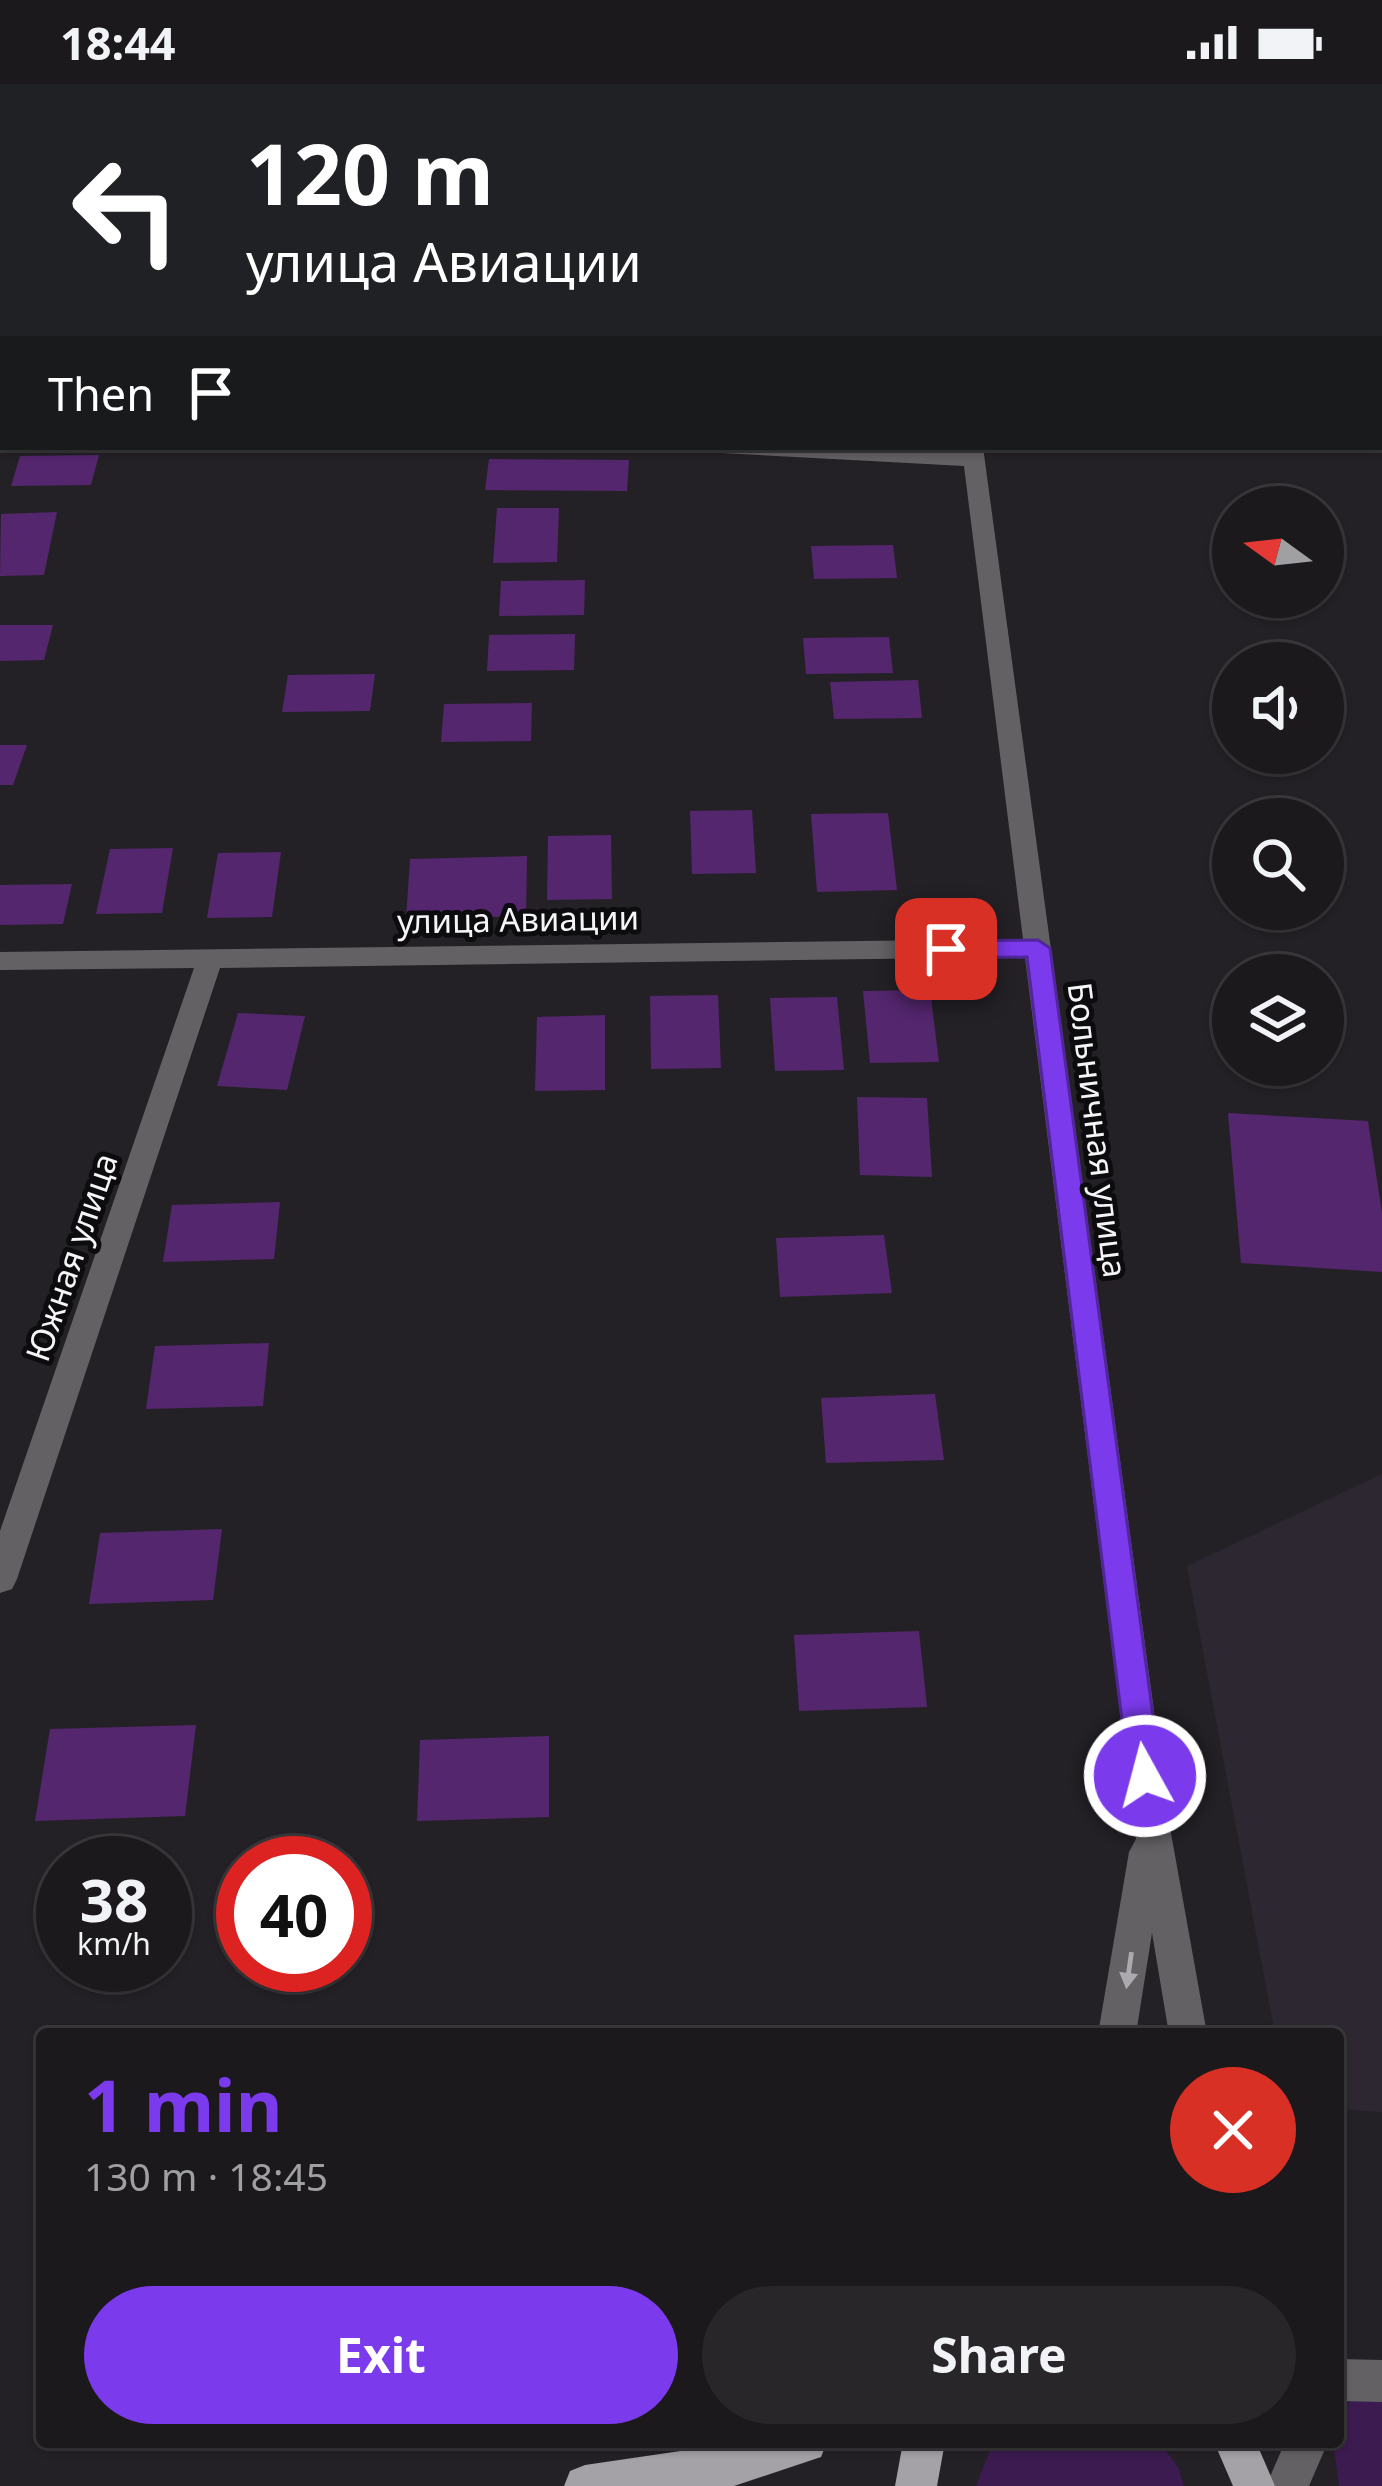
<!DOCTYPE html>
<html lang="en">
<head>
<meta charset="utf-8">
<style>
  body { margin:0; font-family:"Noto Sans",sans-serif; background:#282629; color:#f1f3f6; height:100vh; display:flex; flex-direction:column; font-size:45px; white-space:nowrap }
  * { box-sizing:border-box; margin:0 }
  p { font-size:39px; color:#a0a0a3 }
  .icon { flex:none; width:66px; height:66px; fill:none; stroke:currentColor; stroke-width:2; stroke-linecap:round; stroke-linejoin:round }
  .map { position:relative; flex:1; overflow:hidden }
  .details { position:absolute; left:36px; top:1944px; width:1308px; height:420px; display:flex; flex-direction:column; background:#1b191c; border-radius:12px; box-shadow:0 3px 9px #0004,0 0 0 3px #39383b }
  .details>* { flex:none }
  .hud { position:absolute; left:0px; top:0px; width:1383px; height:366px; box-shadow:0 3px 9px #0004,0 0 0 3px #39383b; background:#202124; color:#fff; overflow:hidden }
  .needle { width:78px; rotate:285deg }
  .buttons { position:absolute; left:1212px; top:402px; display:grid; gap:24px }
  .buttons a { display:grid; place-items:center; width:132px; height:132px; border-radius:50%; background:#1b191c; box-shadow:0 3px 9px #0004,0 0 0 3px #39383b; font-size:60px }
  .speed { position:absolute; left:36px; top:1752px; display:flex; gap:24px; font-size:60px; font-weight:700; text-align:center }
  .speed>* { display:grid; place-content:center; width:156px; height:156px; border-radius:50%; background:#1b191c; box-shadow:0 3px 9px #0004,0 0 0 3px #39383b; line-height:1 }
  .speed small { font-size:30px; font-weight:400 }
  .speed .limit { border:18px solid #d22; background:#fff; color:#111 }
  .pin { position:absolute; display:grid; place-items:center; width:102px; height:102px; color:#fff; margin:-51px; border-radius:24px; box-shadow:0 6px 18px #0006 }
  .me { position:absolute; width:132px; margin:-66px; rotate:353deg; stroke-linejoin:round; filter:drop-shadow(0 0 9px #0008) }
  .turn { display:flex; align-items:center; gap:42px; height:252px; padding:0 48px; font-size:54px }
  .turn .icon { width:156px; height:156px; stroke-width:2.5 }
  .turn b { display:block; font-size:84px; line-height:102px }
  .then { display:flex; align-items:center; height:114px; padding:0 48px; background:#0003; gap:24px; font-size:45px }
  .round { display:grid; place-items:center; flex:none; width:126px; height:126px; border-radius:63px; background:#282629 }
  .head { display:flex; align-items:center; justify-content:space-between; height:204px; padding:0 48px }
  h1 { font-size:72px; font-weight:700; line-height:90px; color:#7c3aed }
  .primary-button { display:flex; gap:24px; margin-top:auto; padding:24px 48px }
  .primary-button a { flex:1; height:138px; border-radius:72px; background:#7c3aed; color:#fff; font-size:48px; font-weight:700; line-height:138px; text-align:center }
  .primary-button a+a { background:#282629; color:#f1f3f6 }
  .status { display:flex; justify-content:space-between; align-items:center; height:84px; padding:0 60px; background:#1b191c; direction:ltr }
  .status svg { height:33px; fill:currentColor }
  .map>svg:first-child { display:block }
  .built { fill:#2d2732 }
  .green { fill:#3c1b50 }
  .building { fill:#54266e }
  .lines { fill:none; stroke-linecap:round; stroke-linejoin:round }
  .minor { fill:#636164; fill-rule:evenodd }
  .major { fill:#a4a1a7; fill-rule:evenodd }
  .oneway { fill:#acaaae }
  .route { fill:#7c3aed; stroke:#51269a; stroke-width:3 }
  .labels { text-anchor:middle; dominant-baseline:central; stroke-width:10; stroke-linejoin:round; paint-order:stroke }
  .street-label { font-size:33px; fill:#f6f4f8; stroke:#0c0b0d }
</style>
</head>
<body>
<div class="status"><b>18:44</b><svg viewBox="0 0 49 12"><path d="M0 12V9h3v3zM5 12V6h3v6zM10 12V3h3v9zM15 12V0h3v12zM26 1h20v11H26zM47 4h2v5h-2z"/></svg></div>
<div class="map">
<svg width="1382" height="2402" viewBox="0 0 1382 2402">
  <rect width="100%" height="100%" fill="#242126"/>
  <path class="built" d="M1382,1390V2028L1338,2025V1950H1275L1187,1482Z"/>
  <path class="green" d="M1359,2311L1382,2313V2402H1339L1333,2358H1338V2327Z
    M993,2358H1159L1178,2383L1184,2402H976Z"/>
  <path class="building" d="M99,371L91,401L11,402L20,372Z
    M489,375L629,376L627,407L485,406Z
    M497,424H559L557,478L493,479Z
    M57,428L44,491L0,492L1,430Z
    M893,461L897,494L814,495L811,462Z
    M585,496L584,531L499,532L501,497Z
    M0,541H53L44,576L0,577Z
    M575,550L574,586L487,587L489,551Z
    M889,553L893,589L806,590L803,554Z
    M375,590L370,627L282,628L288,591Z
    M918,596L922,634L834,635L830,598Z
    M532,619L531,657L441,658L444,620Z
    M0,661H27L13,701H0Z
    M752,726L756,789L692,790L690,727Z
    M888,729L897,806L817,808L811,730Z
    M611,751L612,815L547,816L548,752Z
    M173,764L162,829L96,830L110,765Z
    M281,768L272,833L207,834L218,769Z
    M527,772L526,832L406,835L410,775Z
    M72,800L63,840L0,841V801Z
    M930,906L939,978L870,979L863,907Z
    M718,911L721,984L651,985L650,912Z
    M837,913L844,986L775,987L770,914Z
    M238,929L305,932L287,1006L217,1002Z
    M605,931V1006L535,1007L537,933Z
    M857,1013L927,1014L932,1093L860,1091Z
    M1228,1029L1368,1037L1382,1129V1188L1241,1179Z
    M280,1118L274,1175L163,1178L172,1121Z
    M884,1151L892,1209L780,1213L776,1154Z
    M269,1259L263,1322L146,1325L155,1262Z
    M935,1310L944,1376L826,1379L821,1314Z
    M222,1445L213,1516L89,1520L100,1449Z
    M919,1547L927,1623L799,1627L794,1551Z
    M196,1641L185,1732L35,1737L50,1645Z
    M549,1652V1733L417,1737L420,1656Z"/>
  <g class="lines">
    <path class="minor" d="M108,0H126L106,3Z
      M684,0H702L683,3Z
      M787,0H805L786,3Z
      M944,0H962L963,3H945Z
      M3,297V316L0,317V298Z
      M0,333H3V345H0Z
      M711,363L962,369L961,363H983L1169,1738L1207,1950H1169L1152,1849L1136,1950H1098L1129,1768L1136,1755L1025,873L220,884L17,1495L12,1505L0,1509V1447L194,884L0,886V868L1023,855L964,382L722,369Z
      M1338,2275L1382,2276V2318L1338,2317Z
      M1285,2358H1328L1309,2402H1266Z"/>
    <path class="major" d="M742,2358H827L821,2373L734,2402H564L570,2387L585,2381Z
      M903,2358H945L937,2402H895Z
      M1214,2358H1256L1275,2402H1233Z"/>
  </g>
  <defs><path id="oneway-solid" d="M-6-.8H1V-3.2L6.5 0L1 3.2V.8H-6Z" transform="scale(3)"/></defs>
  <use class="oneway" href="#oneway-solid" transform="translate(1129 1886) rotate(98)"/>
  <path class="route" d="M1038,856L1050,864L1161,1692L1156,1702L1145,1707L1133,1702L1129,1692L1027,873L946,874L934,865L946,857Z"/>
  <g class="labels">
    <g class="street-label">
      <text transform="translate(518 835) rotate(-1)">улица Авиации</text>
      <text transform="translate(1098 1046) rotate(83)">Больничная улица</text>
      <text transform="translate(71 1173) rotate(-71)">Южная улица</text>
    </g>
  </g>
</svg>
<div class="buttons">
<a><svg class="needle" viewBox="-14 -14 28 28"><path d="M0-13l5 13h-10z" fill="#e53935"/><path d="M0 13l5-13h-10z" fill="#a0a0a3"/></svg></a>
<a><svg class="icon" aria-label="sound" viewBox="0 0 24 24"><path d="M4 9h4l5-4v14l-5-4H4zM17 9q2 3 0 6"/></svg></a>
<a><svg class="icon" aria-label="search" viewBox="0 0 24 24"><circle cx="10" cy="10" r="6"/><path d="M15 15l6 6"/></svg></a>
<a><svg class="icon" aria-label="layers" viewBox="0 0 24 24"><path d="M12 4l9 5-9 5-9-5zM3 14l9 5 9-5"/></svg></a>
</div>
<div class="speed"><div>38<small>km/h</small></div><div class="limit">40</div></div>
<div class="pin" style="left:946px;top:865px;background:#d93025"><svg class="icon" aria-label="arrive" viewBox="0 0 24 24"><path d="M6 21V4h12l-3 4 3 4H6"/></svg></div>
<svg class="me" style="left:1145px;top:1692px" viewBox="-20 -20 40 40"><circle r="17" fill="#7c3aed" stroke="#fff" stroke-width="3"/><path d="M0-11L8 9 0 5-8 9z" fill="#fff"/></svg>
<div class="hud">
<div class="turn"><svg class="icon" aria-label="left" viewBox="0 0 24 24"><path d="M17 20v-9H6M10 6l-5 5 5 5"/></svg><div><b>120 m</b>улица Авиации</div></div>
<div class="then">Then<svg class="icon" aria-label="arrive" viewBox="0 0 24 24"><path d="M6 21V4h12l-3 4 3 4H6"/></svg></div>
</div>
<section class="details">
<div class="head"><div><h1>1 min</h1><p>130 m · 18:45</p></div><a class="round" style="background:#d93025;color:#fff"><svg class="icon" aria-label="close" viewBox="0 0 24 24"><path d="M6 6l12 12M18 6L6 18"/></svg></a></div>
<div class="primary-button"><a>Exit</a><a>Share</a></div>
</section>
</div>
</body>
</html>
